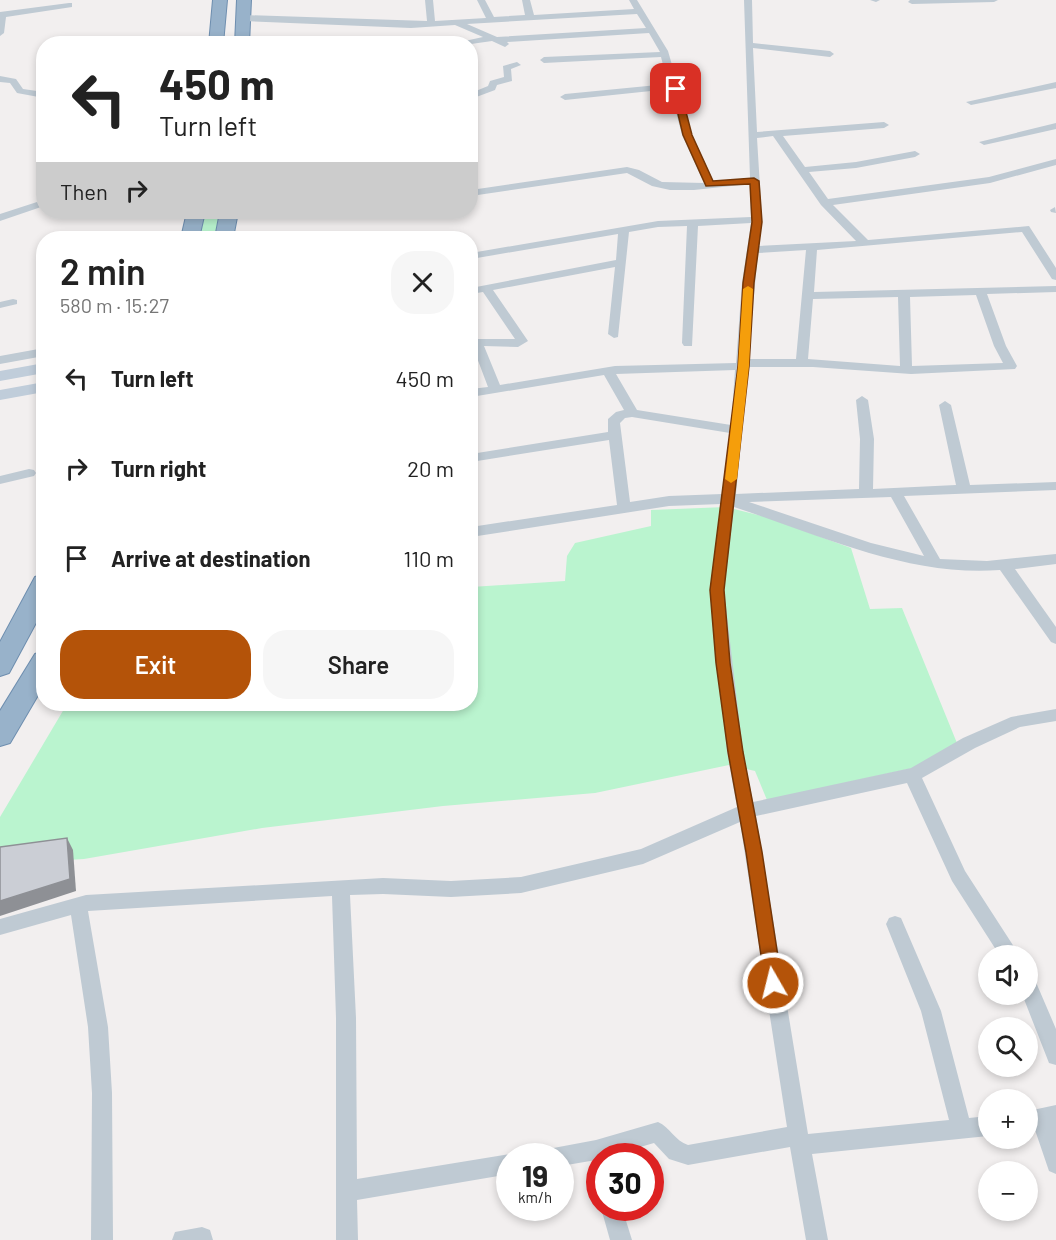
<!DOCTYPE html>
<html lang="en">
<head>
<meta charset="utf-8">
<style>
  body { margin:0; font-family:Barlow,sans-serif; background:#f6f6f6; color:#222; height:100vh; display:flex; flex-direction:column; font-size:22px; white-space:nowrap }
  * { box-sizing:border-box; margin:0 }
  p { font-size:20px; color:#767676 }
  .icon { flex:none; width:33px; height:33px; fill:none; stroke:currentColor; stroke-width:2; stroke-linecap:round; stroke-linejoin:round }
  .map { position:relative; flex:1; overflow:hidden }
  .side { position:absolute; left:36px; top:231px; width:442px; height:480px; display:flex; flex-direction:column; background:#fff; border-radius:24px; box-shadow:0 3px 9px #0003 }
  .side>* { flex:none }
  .hud { position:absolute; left:36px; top:36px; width:442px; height:183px; border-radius:24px; box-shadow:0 3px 9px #0003; background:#fff; color:#222; overflow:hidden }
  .fabs { position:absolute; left:978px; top:945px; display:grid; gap:12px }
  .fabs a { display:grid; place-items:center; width:60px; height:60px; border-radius:50%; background:#fff; box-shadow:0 3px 9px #0003; font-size:30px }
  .speed { position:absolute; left:496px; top:1143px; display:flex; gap:12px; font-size:30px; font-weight:700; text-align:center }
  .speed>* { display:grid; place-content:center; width:78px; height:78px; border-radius:50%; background:#fff; box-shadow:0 3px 9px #0003; line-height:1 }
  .speed small { font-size:15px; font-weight:400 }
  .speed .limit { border:9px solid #d22; background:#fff; color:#111 }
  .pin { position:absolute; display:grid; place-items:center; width:51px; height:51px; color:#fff; margin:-26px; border-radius:12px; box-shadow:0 3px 9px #0006 }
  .me { position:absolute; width:66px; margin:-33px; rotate:352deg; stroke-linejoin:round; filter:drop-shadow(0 0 4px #0008) }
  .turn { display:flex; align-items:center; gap:21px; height:126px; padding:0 24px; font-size:27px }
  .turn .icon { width:78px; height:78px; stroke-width:2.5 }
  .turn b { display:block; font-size:42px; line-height:51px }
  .then { display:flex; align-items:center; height:57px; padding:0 24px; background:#0003; gap:12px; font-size:22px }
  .round { display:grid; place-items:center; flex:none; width:63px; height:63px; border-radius:24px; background:#f6f6f6 }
  .head { display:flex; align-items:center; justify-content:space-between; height:102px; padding:0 24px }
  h1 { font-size:36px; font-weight:600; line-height:45px }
  .button { display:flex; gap:12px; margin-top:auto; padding:12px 24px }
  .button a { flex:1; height:69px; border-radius:24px; background:#b45309; color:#fff; font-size:24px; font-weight:600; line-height:69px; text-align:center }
  .button a+a { background:#f6f6f6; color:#222 }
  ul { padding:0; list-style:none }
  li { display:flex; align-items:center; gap:18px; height:90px; padding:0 24px }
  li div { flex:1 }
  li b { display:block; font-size:22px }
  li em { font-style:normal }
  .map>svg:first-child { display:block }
  .green { fill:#baf4cf }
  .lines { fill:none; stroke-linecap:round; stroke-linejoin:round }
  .trunk-casing { stroke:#6e8eaf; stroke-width:2 }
  .minor { fill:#bfcad3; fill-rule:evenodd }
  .secondary { fill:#c0cdda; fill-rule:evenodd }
  .trunk { fill:#98b2ca; fill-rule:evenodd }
  .shaded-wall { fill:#8e9095 }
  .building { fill:#cbced5; stroke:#8e9095; stroke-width:1.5 }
  .route { fill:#b45309; stroke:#753606; stroke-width:1.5 }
  .slow { fill:#f59e0b }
</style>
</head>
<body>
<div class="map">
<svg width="1056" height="1240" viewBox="0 0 1056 1240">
  <rect width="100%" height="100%" fill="#f2efef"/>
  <path class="green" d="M205,212H223L218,238H200Z
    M726,507L766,517L851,548L870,609L902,608L959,748L913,768L767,800L755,771L729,765L595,793L443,806L262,828L84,859L0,864V817L67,704H471V587L565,581L567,556L575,543L651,526V510Z"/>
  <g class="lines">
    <g class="trunk-casing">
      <path id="trunk" d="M213,0H227L223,44H209Z
        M237,0H251L249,44H235Z
        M187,212H205L199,238H181Z
        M220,212H238L233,238H215Z
        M44,574V608L9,673L0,676V642L35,577Z
        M44,651V685L10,743L0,746V711L35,654Z"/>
    </g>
    <path class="minor" d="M425,0H433L435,21L486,18L477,0H485L494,17L525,15L522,0H530L534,15L634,9L629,0H637L668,51L692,135L714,182L750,178L744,0H752L753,43L830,51L834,54L830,57L753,48L757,132L884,122L889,125L884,128L783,136L805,167L856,162L915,151L920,154L915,157L856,168L809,172L828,199L989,177L1056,159V165L990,183L833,205L868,240L1029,226L1056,268V280L1052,279L1022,232L817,250L814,292L1056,286V292L987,294L1006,346L1017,366L1015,369L911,374L813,367H750L748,369L736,494L859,489L860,439L856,400L862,396L868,400L874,439L873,489L956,485L939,405L945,401L951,405L970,485L1056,482V490L904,496L940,559L987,561L1056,554V564L1015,569L1056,627V644L1051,642L1000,570C908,577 820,535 734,507L724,590L743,752L753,802L911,768L963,738L1011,717L1056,709V721L1020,727L975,748L922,778L965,871L1020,956H1000L952,881L907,783L756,816L808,1134L949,1120L921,1011L886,924L889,918L895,916L901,918L941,1011L969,1118L988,1116V1136L812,1154L828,1240H806L790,1147L688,1165L669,1159L654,1143L609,1156H600V1159L596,1160L561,1166V1156H545L548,1149L596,1140L658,1122C670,1127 675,1141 688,1145L787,1127L740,822L643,864L521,893L451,897L383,894L350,895L356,1018L357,1179L510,1154L517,1156H510V1174L357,1200L358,1240H336V1018L332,896L88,911L108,1027L112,1093L113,1240H91L92,1093L88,1027L71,915L0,935V919L86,895L383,878L451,881L521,877L641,849L737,807L727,752L710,590L721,504L669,506L471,537V527L617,505L609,440L471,462V454L608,432V419L616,412L624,410L604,375L471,397V389L488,387L471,342L473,339H515L483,292L471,294V288L616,260L618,234L471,259V253L658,221L751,217L750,184L694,190H670L652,186L627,173L471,196V190L627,167L639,170L662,182L704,183L682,135L670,89L565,100L560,97L565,94L668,84L661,57L544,63L540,60L544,57L660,52L649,33L507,42L509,44L505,47L492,41L471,44H451L483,37L455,25L411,28L243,21L239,18L243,15L427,21ZM637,14L646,28L497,37L467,24ZM773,136L821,205L856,241L759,246L762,220L757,138ZM751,223L742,283L736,363L615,366L500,385L484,346L518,347L528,341L493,290L615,267L608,334L614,338L618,337L629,232L658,227L687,226L682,343L684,346H692L698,226ZM806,250L796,359H748L758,253ZM976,295L994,346L1003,363L912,366L910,297ZM898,297L900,366L808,359L813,299ZM735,370L731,425L637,410L616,374ZM632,417L730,433L722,494L669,496L630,502L620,423L625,418ZM891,497L924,556L871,543L749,502Z
      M870,0H880L876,2Z
      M910,0H998L994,2L912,4L908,2Z
      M69,3H72V7L6,17L4,33L0,36V12Z
      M517,62L521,65L511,69L512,81L497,85L495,90L471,99V93L488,86L490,81L504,77L503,66Z
      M0,76L16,79L23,89L44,92V98L17,93L10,83L0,82Z
      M1056,82V88L971,105L966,102Z
      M1056,123V129L984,145L979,142Z
      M37,202L42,205L41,207L0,221V214Z
      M1055,207L1056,213L1051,212L1050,210Z
      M13,299L17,300V304L0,308V302Z
      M44,348V356L0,364V356Z
      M29,469L34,470L36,473L34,476L0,484V476Z
      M1028,977L1035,980L1056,1029V1065L1049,1063L1022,994H1028Z
      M1056,1105V1174L1049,1171L1035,1130L1028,1131V1111Z
      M601,1208H622L632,1240H610Z
      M202,1227L210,1230L213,1240H172L175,1232Z"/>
    <path class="secondary" d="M44,363V373L0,381V371Z
      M44,382V392L0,400V390Z"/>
    <use href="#trunk" class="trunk"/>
  </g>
  <path class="shaded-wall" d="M67,838L73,850L76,891L0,916V901Z"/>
  <path class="building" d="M67,838L70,879L0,901V847Z"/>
  <path class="route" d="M676,86L680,89L692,135L713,181L754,178L759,181L762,222L754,283L749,366L724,590L730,663L743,752L762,852L782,983L779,988L773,991L767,988L765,983L746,852L728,752L716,663L710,590L738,366L743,283L752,222L750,184L706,186L683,135L672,89Z"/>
  <path class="slow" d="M748,286L753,289L749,366L737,479L731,483L725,479L738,366L743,289Z"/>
</svg>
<div class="fabs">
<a><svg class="icon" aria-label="sound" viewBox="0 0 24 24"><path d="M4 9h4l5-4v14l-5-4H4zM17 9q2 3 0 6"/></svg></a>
<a><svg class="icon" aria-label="search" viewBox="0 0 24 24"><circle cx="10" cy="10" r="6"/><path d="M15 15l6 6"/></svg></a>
<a>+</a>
<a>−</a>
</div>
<div class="speed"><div>19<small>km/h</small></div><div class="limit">30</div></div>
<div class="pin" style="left:676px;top:89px;background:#d93025"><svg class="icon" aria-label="arrive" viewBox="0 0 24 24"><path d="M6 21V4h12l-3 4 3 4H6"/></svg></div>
<svg class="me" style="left:773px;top:983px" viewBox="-20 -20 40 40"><circle r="17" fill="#b45309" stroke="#fff" stroke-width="3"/><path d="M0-11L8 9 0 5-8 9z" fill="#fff"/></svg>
<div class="hud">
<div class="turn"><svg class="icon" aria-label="left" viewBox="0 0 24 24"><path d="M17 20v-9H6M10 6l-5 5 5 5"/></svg><div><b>450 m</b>Turn left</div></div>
<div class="then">Then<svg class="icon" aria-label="right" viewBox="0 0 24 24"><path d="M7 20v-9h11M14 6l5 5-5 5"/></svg></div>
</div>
<section class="side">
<div class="head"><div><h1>2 min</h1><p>580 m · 15:27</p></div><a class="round"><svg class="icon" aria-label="close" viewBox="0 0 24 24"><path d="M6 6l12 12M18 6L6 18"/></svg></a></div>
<ul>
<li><svg class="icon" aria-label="left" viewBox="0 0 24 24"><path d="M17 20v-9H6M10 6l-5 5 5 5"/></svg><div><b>Turn left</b></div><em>450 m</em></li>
<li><svg class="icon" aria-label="right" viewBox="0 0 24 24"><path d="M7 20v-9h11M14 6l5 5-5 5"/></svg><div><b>Turn right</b></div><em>20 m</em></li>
<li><svg class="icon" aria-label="arrive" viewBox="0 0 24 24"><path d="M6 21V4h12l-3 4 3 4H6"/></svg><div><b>Arrive at destination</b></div><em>110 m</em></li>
</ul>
<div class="button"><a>Exit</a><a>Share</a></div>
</section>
</div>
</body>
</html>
